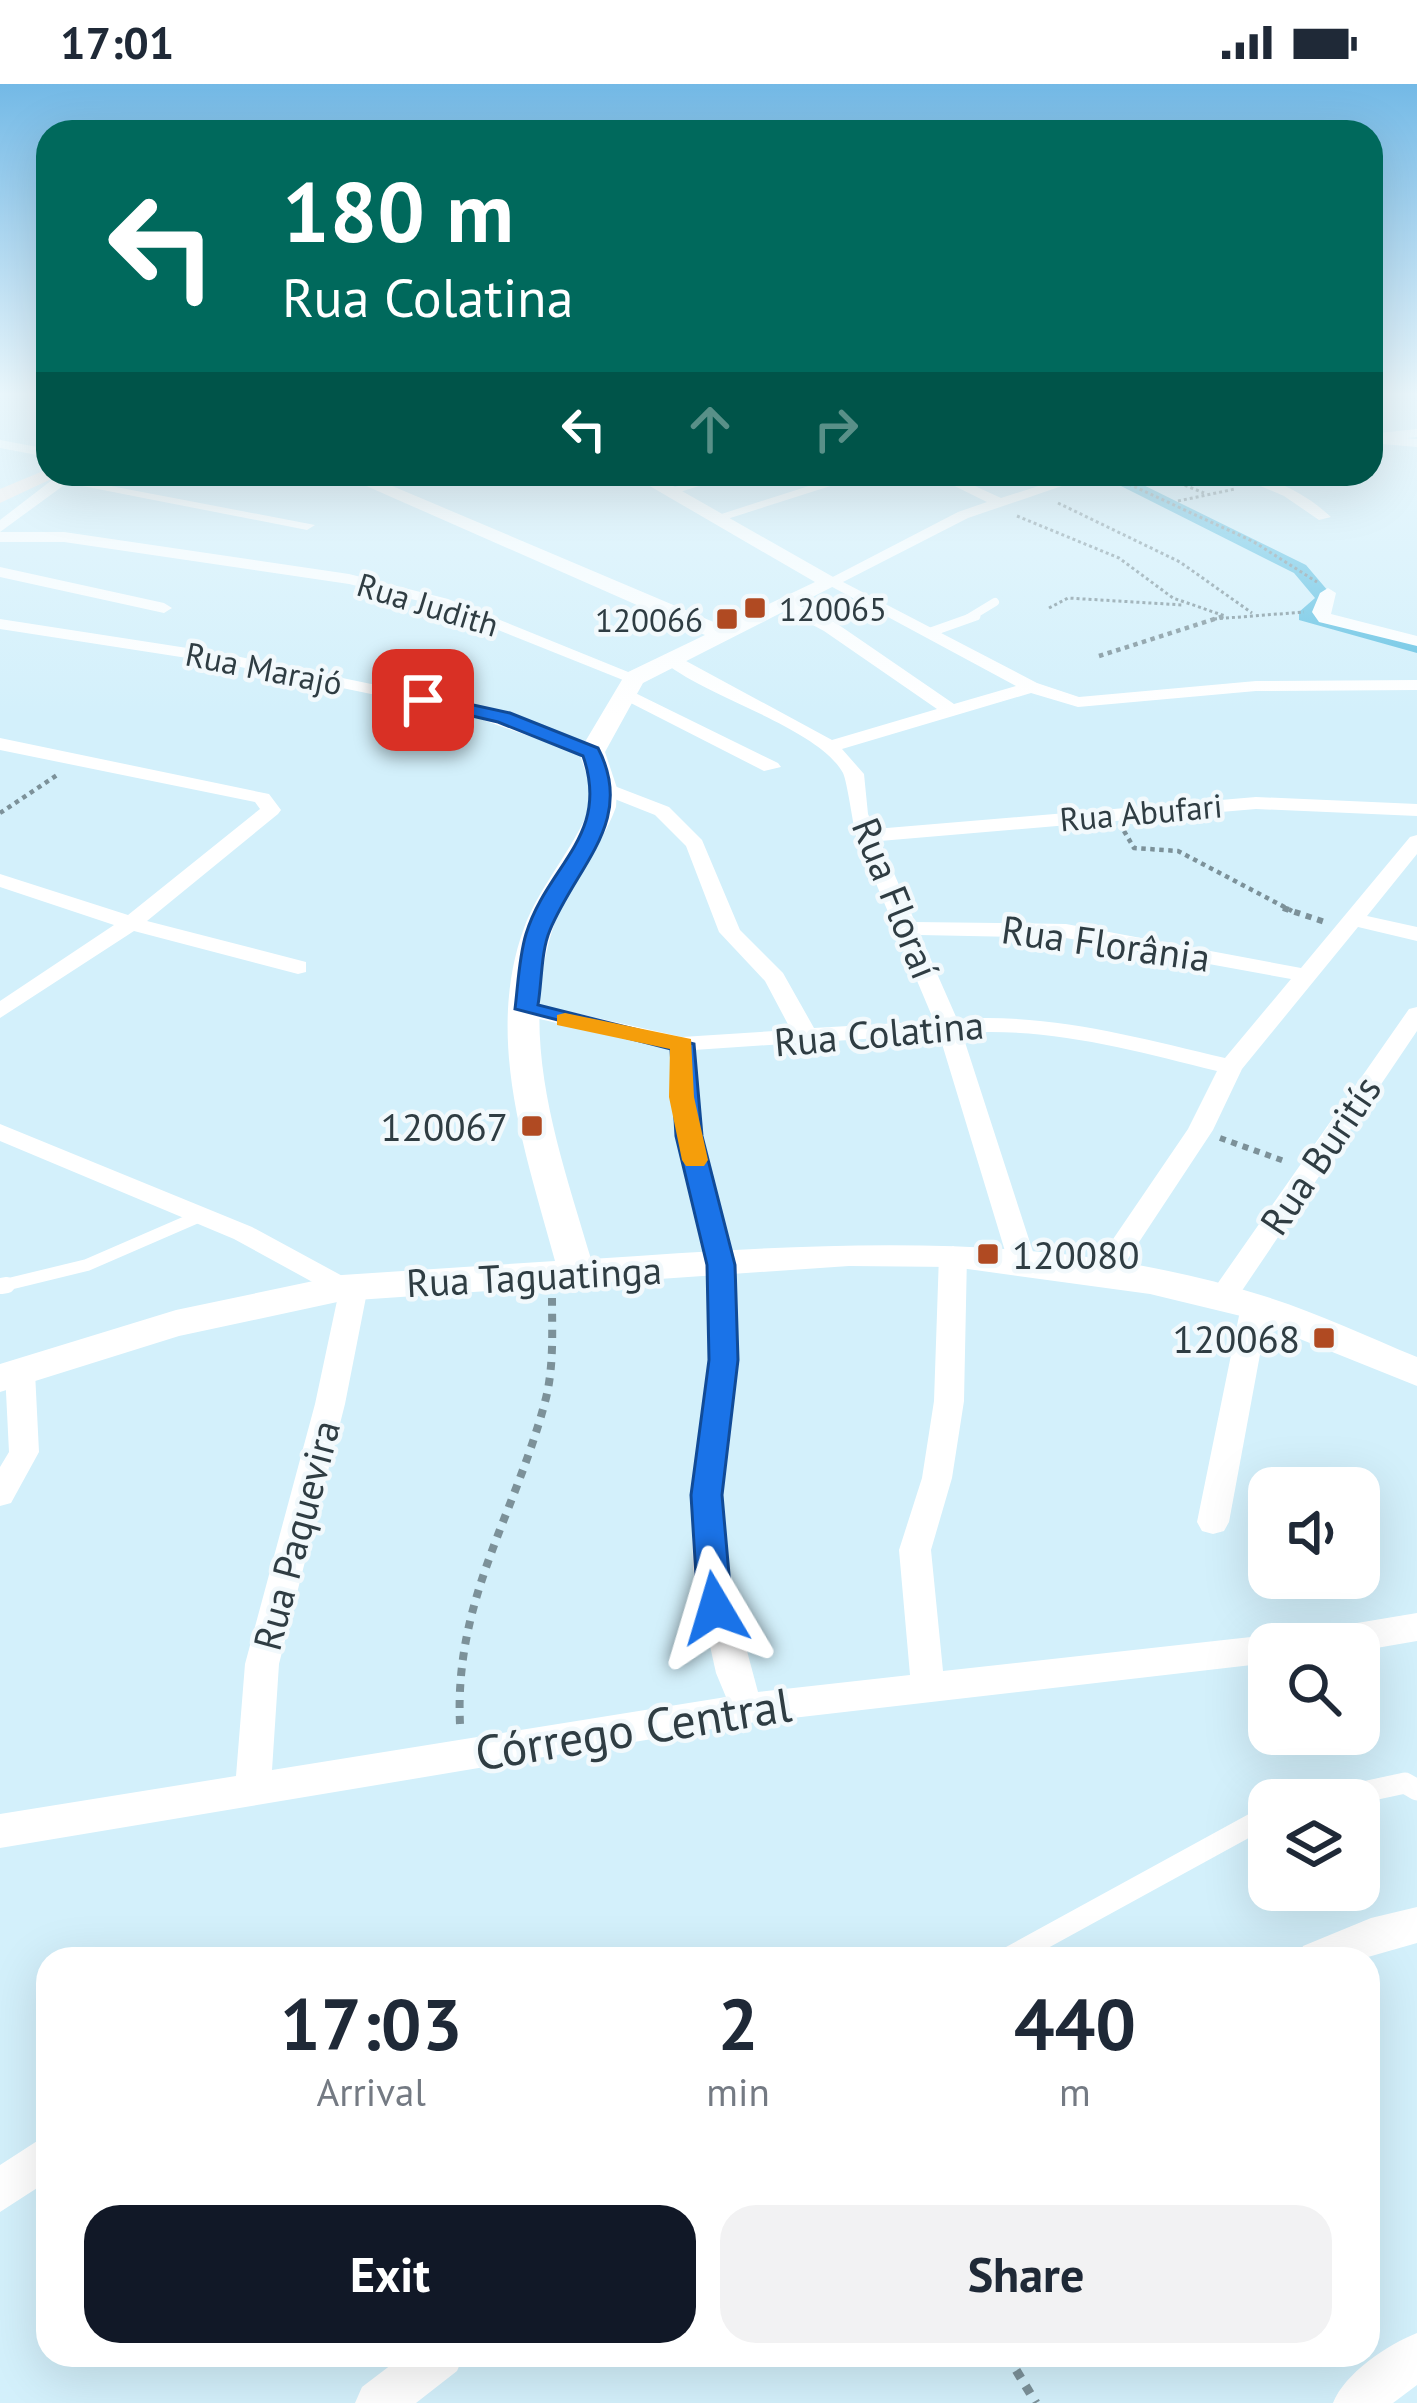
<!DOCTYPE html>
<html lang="en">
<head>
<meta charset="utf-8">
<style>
  body { margin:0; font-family:"PT Sans",sans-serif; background:#f2f2f3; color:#1f2937; height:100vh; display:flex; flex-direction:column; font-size:45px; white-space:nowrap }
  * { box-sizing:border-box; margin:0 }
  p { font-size:39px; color:#747a83 }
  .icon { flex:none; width:66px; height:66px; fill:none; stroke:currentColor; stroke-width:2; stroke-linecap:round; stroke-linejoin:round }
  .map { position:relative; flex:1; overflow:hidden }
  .panel { position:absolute; left:36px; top:1863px; width:1344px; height:420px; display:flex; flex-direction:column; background:#fff; border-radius:36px; box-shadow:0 12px 48px #0002 }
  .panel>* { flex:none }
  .banner { position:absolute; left:36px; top:36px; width:1347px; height:366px; border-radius:36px; box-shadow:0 12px 48px #0002; background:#00695c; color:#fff; overflow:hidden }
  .buttons { position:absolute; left:1248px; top:1383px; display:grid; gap:24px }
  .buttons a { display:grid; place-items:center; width:132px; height:132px; border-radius:24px; background:#fff; box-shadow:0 12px 48px #0002; font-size:60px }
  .pin { position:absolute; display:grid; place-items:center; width:102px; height:102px; color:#fff; margin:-51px; border-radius:24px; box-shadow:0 6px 18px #0006 }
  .me { position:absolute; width:132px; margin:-66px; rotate:353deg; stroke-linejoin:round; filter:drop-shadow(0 0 9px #0008) }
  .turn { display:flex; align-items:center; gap:42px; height:252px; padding:0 48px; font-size:54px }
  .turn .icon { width:156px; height:156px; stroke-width:2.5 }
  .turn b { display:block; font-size:84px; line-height:102px }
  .lanes { display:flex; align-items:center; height:114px; padding:0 48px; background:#0003; justify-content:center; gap:60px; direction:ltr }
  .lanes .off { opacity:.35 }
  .eta { display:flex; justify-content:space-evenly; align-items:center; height:204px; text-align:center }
  .eta b { font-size:72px; font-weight:700; line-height:84px }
  .button { display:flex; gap:24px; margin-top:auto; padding:24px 48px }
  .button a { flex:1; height:138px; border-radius:36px; background:#111827; color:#fff; font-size:48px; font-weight:700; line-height:138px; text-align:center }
  .button a+a { background:#f2f2f3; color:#1f2937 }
  .status { display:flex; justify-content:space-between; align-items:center; height:84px; padding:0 60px; background:#fff; direction:ltr }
  .status svg { height:33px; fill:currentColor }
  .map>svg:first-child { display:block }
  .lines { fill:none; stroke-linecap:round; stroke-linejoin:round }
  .canal { fill:#63c1e2; fill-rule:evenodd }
  .path-far4 { stroke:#7c9199; stroke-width:3; stroke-dasharray:3 3; stroke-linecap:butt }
  .path-far3 { stroke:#7c9199; stroke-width:4.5; stroke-dasharray:4.5 4.5; stroke-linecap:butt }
  .path-far2 { stroke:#7c9199; stroke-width:6; stroke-dasharray:6 6; stroke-linecap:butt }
  .path-far1 { stroke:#7c9199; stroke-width:8; stroke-dasharray:8 8; stroke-linecap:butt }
  .path { stroke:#7c9199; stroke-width:9; stroke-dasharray:9 9; stroke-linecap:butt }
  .service-far4 { stroke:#fff; stroke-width:8 }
  .service-far3 { stroke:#fff; stroke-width:9 }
  .service-far2 { stroke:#fff; stroke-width:12 }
  .service-far1 { stroke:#fff; stroke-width:16 }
  .service { stroke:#fff; stroke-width:21 }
  .minor { fill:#fff; fill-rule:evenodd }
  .tertiary { fill:#fff; fill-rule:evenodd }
  .secondary { fill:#fcefeb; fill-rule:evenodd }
  .route { fill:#1a73e8; stroke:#114b97; stroke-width:3 }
  .slow { fill:#f59e0b }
  .poi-dot { fill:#b04a22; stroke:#f2f9fc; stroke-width:4.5 }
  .labels { text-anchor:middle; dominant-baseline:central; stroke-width:9; stroke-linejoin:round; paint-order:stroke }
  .far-street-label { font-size:33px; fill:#2f3d43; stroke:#f2f9fc }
  .far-poi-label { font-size:33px; fill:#2f3d43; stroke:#f2f9fc; text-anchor:start }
  .street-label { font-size:39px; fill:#2f3d43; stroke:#f2f9fc }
  .poi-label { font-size:39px; fill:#2f3d43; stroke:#f2f9fc; text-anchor:end }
  .near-street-label { font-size:48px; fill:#2f3d43; stroke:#f2f9fc }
</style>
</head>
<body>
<div class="status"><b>17:01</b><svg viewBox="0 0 49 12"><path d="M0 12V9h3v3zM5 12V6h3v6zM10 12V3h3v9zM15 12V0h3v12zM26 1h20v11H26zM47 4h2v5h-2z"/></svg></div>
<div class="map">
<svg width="1417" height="2319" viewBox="0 0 1417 2319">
  <rect width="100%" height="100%" fill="#d3f0fb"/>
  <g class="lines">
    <path class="canal" d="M1113,392H1125L1306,481L1334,514L1319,530L1417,557V569L1299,536V528L1315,514L1294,489L1113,398Z"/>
    <path class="path-far4" d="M1107,390L1254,458L1317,498
      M1157,390L1204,409
      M1178,417L1235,405
      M1058,419L1180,478L1252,529
      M1017,432L1119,474L1173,514L1225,532
      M1049,524L1068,514L1183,521
      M1214,535L1304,528"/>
    <path class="path-far3" d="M1099,572L1224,532
      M0,729L57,691
      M1124,747L1134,764L1178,767L1292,827"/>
    <path class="path-far2" d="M1283,824L1325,838
      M1220,1054L1287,1078"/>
    <path class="path-far1" d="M460,1640C454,1515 516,1430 546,1314C554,1281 552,1246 552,1213"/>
    <path class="path" d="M1007,2271L1036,2319"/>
    <path class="service-far4" d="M1380,353L1417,349
      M1371,355L1417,359
      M967,535L995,518"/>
    <path class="service-far3" d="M928,549L976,532"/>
    <path class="service-far2" d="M1,1202L87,1181L200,1132"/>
    <path class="service-far1" d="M1,1202L7,1201"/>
    <path class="service" d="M1326,1716L1405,1699L1417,1706
      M1006,1875L1269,1731"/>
    <path class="minor" d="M0,356L48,365V373L0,364Z
      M48,387V390L315,441L307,446L67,399L0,448V436L52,396L42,391Z
      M715,390H738L670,411L663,407Z
      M846,390L865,391L724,436L712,433Z
      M930,390H949L1001,414L1076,390H1097L968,434L843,498L1037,599L1079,613L1256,597L1417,596V606L1256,607L1078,623L1031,609L842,665L864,690L868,730L875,745L1256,713L1417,720V732L1256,725L880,757L915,838L1066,840L1301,884L1410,753L1417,751V770L1367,832L1417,843V857L1358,843L1242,985L1213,1046L1114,1196L1104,1198L1090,1189L1188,1045L1217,987C1132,966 1050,943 962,949L1036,1177L1022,1186L1008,1177L939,950L818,958L808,963L799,959L694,966L702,1052L735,1181L738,1276L723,1410L725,1485L758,1608L910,1591L899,1466L922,1394L934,1317L939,1171L953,1162L967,1171L964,1317L952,1394L931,1466L943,1587L1269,1551L1283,1560H1269V1579L748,1639L0,1764V1730L236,1692L245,1580L315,1320L338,1212L234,1155L0,1057V1040L252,1143L348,1195L364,1196L368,1203L345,1320L279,1580L272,1686L726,1613L716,1589L693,1485L691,1410L710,1276L707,1181L676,1052L670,965L518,930L514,925L526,918L682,953L791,946L765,897L719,848L686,762L655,731L597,708L594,704L604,698L669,723L702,756L740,846L783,889L814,944L934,937L856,752C853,740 847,697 843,689C818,643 702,612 660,575L675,571L832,656L937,625L824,547L781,524L779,521L787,516L836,539L954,620L1016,602L823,498L958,428L987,418ZM920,851L1066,854L1291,895L1225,974C1136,953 1050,929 957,935Z
      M1232,390C1269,390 1305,409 1331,433L1319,436L1284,412Z
      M0,448H64L349,490L448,515L643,594L628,598L436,521L349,500L64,458H0Z
      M0,483L164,519L172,524L164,529L0,493Z
      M1328,504L1336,509L1331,530L1417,552V562L1319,538L1312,528L1320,509Z
      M0,535L226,570L468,620L601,668L592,674L463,629L226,580L0,545Z
      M625,604L778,679L781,683L764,687L619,613V605Z
      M0,654L269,710L281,726L278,730L147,837L306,878V888L298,890L134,847L0,934V917L114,841L0,803V790L128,831L260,725L255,718L0,666Z
      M1417,923V947L1233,1220H1213L1209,1213L1213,1206L1409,925Z
      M1255,1212L1269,1222L1229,1438L1224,1447L1213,1450L1202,1447L1197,1438L1241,1222Z
      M20,1277L30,1281L35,1288L39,1368L11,1419L0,1422V1383L9,1368L5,1288L10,1281Z
      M1417,1529V1557L1359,1567V1560H1298L1303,1550L1315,1546Z
      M1417,1823V1859L1361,1875H1298L1303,1862L1371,1834Z
      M48,2050V2097L0,2128V2081Z
      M1417,2249V2301L1393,2319H1333C1345,2289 1387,2261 1417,2249Z
      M404,2271H464L457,2287L416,2319H355L362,2303Z"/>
    <path class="tertiary" d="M339,390H364L723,542L815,498L629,390H652L842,498L643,599L605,668L617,704L616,723C600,767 566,802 552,847C518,957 560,1069 591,1175C816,1160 1044,1142 1264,1212C1316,1228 1366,1252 1417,1273V1302L1245,1233L1150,1210L953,1183L849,1182L342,1217L179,1252L0,1308V1280L176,1226L342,1191L555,1177C526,1070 484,954 524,844C540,801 573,766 590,723L591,704L579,668L626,589L705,551Z"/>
    <path class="secondary" d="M48,385V390H62L0,419V405Z"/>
  </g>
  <linearGradient id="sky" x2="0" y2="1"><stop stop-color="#73b9e6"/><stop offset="0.49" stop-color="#ebf8fd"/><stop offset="1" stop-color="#ebf8fd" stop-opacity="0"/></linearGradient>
  <rect width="1417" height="633" fill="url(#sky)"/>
  <path class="route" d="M423,610L510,629L598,664C636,737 577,781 550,846C541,867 542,897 538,921L694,960L702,1052L735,1181L738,1276L722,1411L732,1524L727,1533H703L698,1524L691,1411L709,1276L707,1181L676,1052L671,965L515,925C518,901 519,873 526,850C547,781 611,752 583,672L498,638L416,619V612Z"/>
  <path class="slow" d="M565,929L691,955L694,1013L708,1076L704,1082H686L682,1076L669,1013L670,965L557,941V931Z"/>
  <g class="poi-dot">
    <rect x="743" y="512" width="24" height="24" rx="6"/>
    <rect x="715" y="523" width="24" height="24" rx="6"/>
    <rect x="520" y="1030" width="24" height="24" rx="6"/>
    <rect x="976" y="1158" width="24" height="24" rx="6"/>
    <rect x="1312" y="1242" width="24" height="24" rx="6"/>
  </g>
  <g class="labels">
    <g class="far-street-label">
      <text transform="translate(428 520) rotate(17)">Rua Judith</text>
      <text transform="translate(264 584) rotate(11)">Rua Marajó</text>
      <text transform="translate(1141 728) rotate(-5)">Rua Abufari</text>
    </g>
    <g class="far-poi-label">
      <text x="779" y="524">120065</text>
      <text x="703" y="535" text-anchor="end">120066</text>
    </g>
    <g class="street-label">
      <text transform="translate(896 814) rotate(68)">Rua Floraí</text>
      <text transform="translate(1106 859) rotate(8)">Rua Florânia</text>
      <text transform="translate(879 949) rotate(-5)">Rua Colatina</text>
      <text transform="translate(1320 1071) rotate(-56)">Rua Buritís</text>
      <text transform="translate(534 1192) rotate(-3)">Rua Taguatinga</text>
      <text transform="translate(296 1451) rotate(-75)">Rua Paquevira</text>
    </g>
    <g class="poi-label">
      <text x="508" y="1042">120067</text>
      <text x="1012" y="1170" text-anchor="start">120080</text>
      <text x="1300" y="1254">120068</text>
    </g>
    <g class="near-street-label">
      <text transform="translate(633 1644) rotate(-9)">Córrego Central</text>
    </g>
  </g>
</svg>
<div class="buttons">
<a><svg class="icon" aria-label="sound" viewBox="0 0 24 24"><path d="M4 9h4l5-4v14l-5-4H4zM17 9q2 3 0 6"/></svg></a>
<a><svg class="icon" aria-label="search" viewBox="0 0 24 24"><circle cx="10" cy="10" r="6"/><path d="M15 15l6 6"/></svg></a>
<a><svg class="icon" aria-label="layers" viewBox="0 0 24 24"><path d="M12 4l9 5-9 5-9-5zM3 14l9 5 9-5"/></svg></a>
</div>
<div class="pin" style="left:423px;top:616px;background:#d93025"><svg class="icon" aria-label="arrive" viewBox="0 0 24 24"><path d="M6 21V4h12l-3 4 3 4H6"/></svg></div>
<svg class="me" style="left:715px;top:1524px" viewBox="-20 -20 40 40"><path d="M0-17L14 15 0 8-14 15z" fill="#1a73e8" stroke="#fff" stroke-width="4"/></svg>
<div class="banner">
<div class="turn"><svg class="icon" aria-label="left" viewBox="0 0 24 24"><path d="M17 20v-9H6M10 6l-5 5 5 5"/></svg><div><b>180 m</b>Rua Colatina</div></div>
<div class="lanes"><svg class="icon" aria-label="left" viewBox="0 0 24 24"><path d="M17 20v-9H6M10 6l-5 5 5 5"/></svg><svg class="icon off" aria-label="ahead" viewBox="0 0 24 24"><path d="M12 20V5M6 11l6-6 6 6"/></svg><svg class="icon off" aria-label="right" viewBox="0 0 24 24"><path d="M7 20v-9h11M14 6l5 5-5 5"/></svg></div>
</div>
<section class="panel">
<div class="eta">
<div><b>17:03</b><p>Arrival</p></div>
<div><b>2</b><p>min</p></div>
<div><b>440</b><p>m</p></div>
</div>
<div class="button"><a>Exit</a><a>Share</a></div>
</section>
</div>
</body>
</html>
